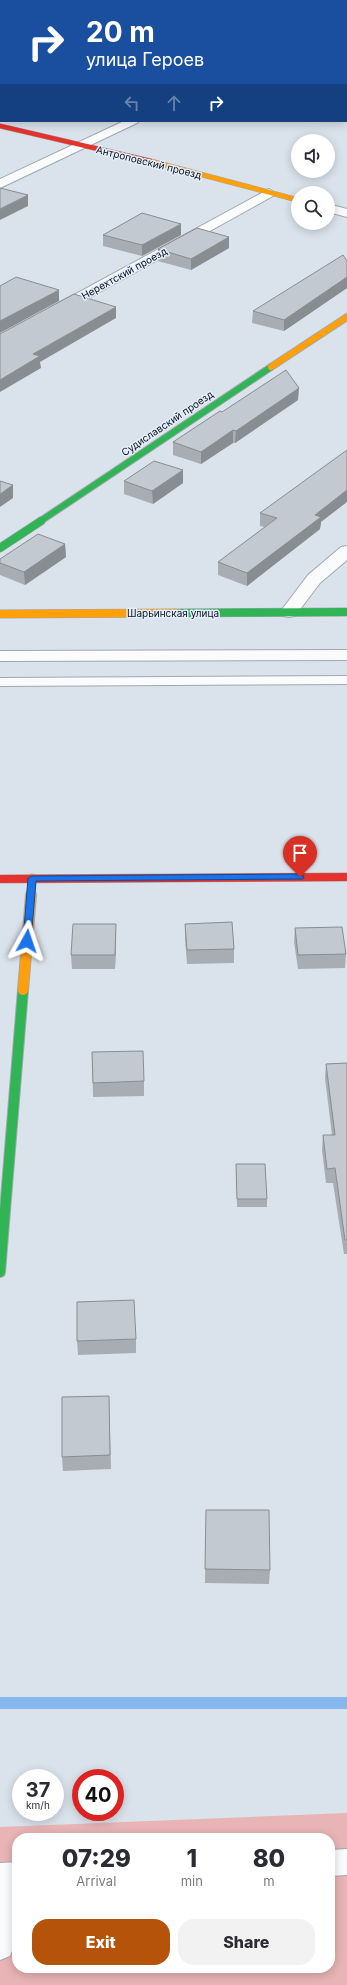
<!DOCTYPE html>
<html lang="en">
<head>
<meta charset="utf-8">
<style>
  body { margin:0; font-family:Inter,sans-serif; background:#f2f2f3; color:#2b2b33; height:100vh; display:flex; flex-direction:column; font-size:15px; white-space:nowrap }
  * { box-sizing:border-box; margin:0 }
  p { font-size:13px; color:#7c7c81 }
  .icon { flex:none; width:22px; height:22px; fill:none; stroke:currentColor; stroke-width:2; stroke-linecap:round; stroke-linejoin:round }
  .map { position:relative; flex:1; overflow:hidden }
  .side { position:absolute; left:12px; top:1833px; width:323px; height:140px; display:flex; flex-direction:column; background:#fff; border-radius:16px; box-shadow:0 2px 10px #0003 }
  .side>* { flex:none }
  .banner { position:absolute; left:0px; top:0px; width:347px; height:122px; box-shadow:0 2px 10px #0003; background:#1a4fa0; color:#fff; overflow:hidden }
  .controls { position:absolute; left:291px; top:134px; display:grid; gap:8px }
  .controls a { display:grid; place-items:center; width:44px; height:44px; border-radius:50%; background:#fff; box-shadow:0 2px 10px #0003; font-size:20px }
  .speed { position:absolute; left:12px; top:1769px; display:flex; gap:8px; font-size:20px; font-weight:700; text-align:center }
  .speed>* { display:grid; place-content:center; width:52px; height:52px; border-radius:50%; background:#fff; box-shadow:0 2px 10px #0003; line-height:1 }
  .speed small { font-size:10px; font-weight:400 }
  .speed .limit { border:6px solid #d22; background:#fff; color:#111 }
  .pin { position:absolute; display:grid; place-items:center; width:34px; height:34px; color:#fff; margin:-41px -17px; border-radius:50% 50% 50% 0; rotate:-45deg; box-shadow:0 0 4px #0007 }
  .pin .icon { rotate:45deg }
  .me { position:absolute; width:44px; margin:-22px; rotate:5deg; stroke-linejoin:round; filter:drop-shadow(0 0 3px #0008) }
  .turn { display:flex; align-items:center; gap:14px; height:84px; padding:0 20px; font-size:18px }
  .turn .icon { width:52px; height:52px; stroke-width:2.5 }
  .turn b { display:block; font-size:28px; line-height:34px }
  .lanes { display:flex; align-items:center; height:38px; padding:0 20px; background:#0003; justify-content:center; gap:20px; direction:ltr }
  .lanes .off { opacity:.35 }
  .eta { display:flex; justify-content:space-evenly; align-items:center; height:68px; text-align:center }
  .eta b { font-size:24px; font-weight:800; line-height:28px }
  .primary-button { display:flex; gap:8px; margin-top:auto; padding:8px 20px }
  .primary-button a { flex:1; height:46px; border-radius:16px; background:#b45309; color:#fff; font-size:16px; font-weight:800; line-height:46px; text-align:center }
  .primary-button a+a { background:#f2f2f3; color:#2b2b33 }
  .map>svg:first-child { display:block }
  .green { fill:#e8b4b5; fill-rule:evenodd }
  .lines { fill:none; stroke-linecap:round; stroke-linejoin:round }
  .stream { stroke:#86b7ec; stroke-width:12 }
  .lane-casing { stroke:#a2a8ae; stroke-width:2 }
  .street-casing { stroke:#a2a8ae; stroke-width:2 }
  .fast-far2-casing { stroke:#a2a8ae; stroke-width:8 }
  .fast-far1-casing { stroke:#a2a8ae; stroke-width:9 }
  .fast-casing { stroke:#a2a8ae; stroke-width:12 }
  .slow-far3-casing { stroke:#a2a8ae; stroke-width:5.5 }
  .slow-far2-casing { stroke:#a2a8ae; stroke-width:8 }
  .slow-far1-casing { stroke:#a2a8ae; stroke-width:9 }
  .slow-casing { stroke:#a2a8ae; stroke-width:12 }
  .jam-far1-casing { stroke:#a2a8ae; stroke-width:5.5 }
  .jam-casing { stroke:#a2a8ae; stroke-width:9 }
  .lane { fill:#f9fbfc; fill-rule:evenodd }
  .street { fill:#f9fbfc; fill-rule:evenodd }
  .fast-far2 { stroke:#30b455; stroke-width:6 }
  .fast-far1 { stroke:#30b455; stroke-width:8 }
  .fast { stroke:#30b455; stroke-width:10 }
  .slow-far3 { stroke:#ff9f0a; stroke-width:4.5 }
  .slow-far2 { stroke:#ff9f0a; stroke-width:6 }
  .slow-far1 { stroke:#ff9f0a; stroke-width:8 }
  .slow { stroke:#ff9f0a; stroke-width:10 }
  .jam-far1 { stroke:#e5322d; stroke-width:4.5 }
  .jam { stroke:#e5322d; stroke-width:8 }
  .wall { fill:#a8adb3 }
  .shaded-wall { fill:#888d92 }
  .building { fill:#c3c9d0; stroke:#888d92 }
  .route { fill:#1a73e8; stroke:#114b97 }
  .labels { text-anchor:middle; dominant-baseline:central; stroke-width:3; stroke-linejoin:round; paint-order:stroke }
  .far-street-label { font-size:10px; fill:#10141a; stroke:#e3eefc }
</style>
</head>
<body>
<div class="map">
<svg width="347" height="1985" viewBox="0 0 347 1985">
  <rect width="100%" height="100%" fill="#dae2eb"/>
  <path class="green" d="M347,1813V1985H0V1827ZM17,1838H330V1968H17Z"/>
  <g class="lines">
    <path class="stream" d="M0,1703H347"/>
    <g class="lane-casing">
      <path id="lane" d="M347,676V684L0,686V678Z
        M347,1849V1875L330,1876V1850Z
        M17,1862V1888H14V1946L10,1956L0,1960V1863Z"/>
    </g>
    <g class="street-casing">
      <path id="street" d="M346,17H347V23H346Z
        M124,121H139L137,123L0,188V179Z
        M269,189L275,193L273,196L60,314H50L48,311L50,308Z
        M328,204L347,209V217L328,212Z
        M347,546V560L320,583L295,616L289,617L283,616L280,612L308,575L341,547Z
        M347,650V660L0,661V651Z"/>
    </g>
    <g class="fast-far2-casing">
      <path id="fast-far2" d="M39,522L271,367"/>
    </g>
    <g class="fast-far1-casing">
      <path id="fast-far1" d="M0,548L41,521
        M175,613L347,612"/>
    </g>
    <g class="fast-casing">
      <path id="fast" d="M0,1272L23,990"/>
    </g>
    <g class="slow-far3-casing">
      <path id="slow-far3" d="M150,161L298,200"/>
    </g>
    <g class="slow-far2-casing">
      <path id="slow-far2" d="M271,367L347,317"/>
    </g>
    <g class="slow-far1-casing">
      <path id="slow-far1" d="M0,614L175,613
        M31,896L32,878"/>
    </g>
    <g class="slow-casing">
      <path id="slow" d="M23,990L31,895"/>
    </g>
    <g class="jam-far1-casing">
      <path id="jam-far1" d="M0,126L150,161"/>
    </g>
    <g class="jam-casing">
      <path id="jam" d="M0,879L347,877"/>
    </g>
    <use href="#lane" class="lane"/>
    <use href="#street" class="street"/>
    <use href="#fast-far2" class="fast-far2"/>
    <use href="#fast-far1" class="fast-far1"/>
    <use href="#fast" class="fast"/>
    <use href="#slow-far3" class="slow-far3"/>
    <use href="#slow-far2" class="slow-far2"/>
    <use href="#slow-far1" class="slow-far1"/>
    <use href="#slow" class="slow"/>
    <use href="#jam-far1" class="jam-far1"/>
    <use href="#jam" class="jam"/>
  </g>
  <path class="wall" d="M0,0L1,1V101H0Z
    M103,235H181L142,256L103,246Z
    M229,237V248L191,270L158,261V249Z
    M347,261V288L284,331L252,323L253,311Z
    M298,400L235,443H233L201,464L173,455V442L222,412Z
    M124,481L183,483L153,504L124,494Z
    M260,513L321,522L320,529L247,586L218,575V562L265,527L260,526Z
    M65,544L66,557L25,585L0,575V559Z
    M116,924V938L115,969H72L71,955Z
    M185,924L234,949V963L187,964L185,938Z
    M295,928L346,954L345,968L298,969L294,942Z
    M92,1052L144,1081V1096L93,1097Z
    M347,1063V1254H344L333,1183H326L322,1150L323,1135H332L325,1078L326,1064Z
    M236,1164L267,1199V1207H237Z
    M136,1339V1353L78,1355L77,1341Z
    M109,1396L111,1469L63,1471L62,1457Z
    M206,1510L270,1570L269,1584L205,1583Z"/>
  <path class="shaded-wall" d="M321,0H340L338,1H319Z
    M28,195V206L0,220V209Z
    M181,224V235L142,256V245Z
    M229,237V248L191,270V259Z
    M347,277V288L284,331V320Z
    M59,290V301L0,333V321Z
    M116,307V318L40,362L41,368L0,392V380L33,354Z
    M299,388L298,400L235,443L236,431Z
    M233,430V443L201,464V452Z
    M183,470V483L153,504L152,491Z
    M13,485V498L0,507V494Z
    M347,490V502L321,522L320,529L247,586V573L315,515Z
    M65,544L66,557L25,585L24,572Z
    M116,924V938L115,969V955Z"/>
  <path class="building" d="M0,0H321L319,1H1V91H0Z
    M0,188L28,195L0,209Z
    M142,213L181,224L142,245L103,235Z
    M197,228L229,237L191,259L158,249Z
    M343,255L347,261V277L284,320L253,311Z
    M16,277L59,290L0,321V286Z
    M74,294L116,307L33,354L40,356L0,380V334Z
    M286,370L299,388L236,431L233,430L201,452L173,442L220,411L222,412Z
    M347,450V490L315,515L321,517L247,573L218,562L277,518L260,513Z
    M154,461L183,470L152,491L124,481Z
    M0,481L13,485L0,494Z
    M38,534L65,544L24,572L0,563V559Z
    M232,922L234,949L187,950L185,924Z
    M73,924H116L115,955H71Z
    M342,927L346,954L298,955L295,928Z
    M143,1051L144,1081L93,1083L92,1052Z
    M347,1063V1240H345L335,1168L327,1169L323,1135H335L326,1064Z
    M236,1164H265L267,1199H237Z
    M134,1300L136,1339L77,1341V1302Z
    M109,1396L110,1455L62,1457V1397Z
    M206,1510H269L270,1570L205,1569Z"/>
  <path class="route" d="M300,874L304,877L303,879L36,881L31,941L27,944L23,941L28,878L32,876Z"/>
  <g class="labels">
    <g class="far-street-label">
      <text transform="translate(149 162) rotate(14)">Антроповский проезд</text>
      <text transform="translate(124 273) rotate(-29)">Нерехтский проезд</text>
      <text transform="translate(167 423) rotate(-34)">Судиславский проезд</text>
      <text x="173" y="613">Шарьинская улица</text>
    </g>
  </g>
</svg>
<div class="controls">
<a><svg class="icon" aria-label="sound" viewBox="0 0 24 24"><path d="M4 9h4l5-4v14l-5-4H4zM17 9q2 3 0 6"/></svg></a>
<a><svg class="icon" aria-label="search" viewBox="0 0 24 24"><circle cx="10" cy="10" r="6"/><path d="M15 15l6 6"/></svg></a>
</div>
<div class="speed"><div>37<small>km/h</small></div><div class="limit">40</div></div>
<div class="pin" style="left:300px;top:877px;background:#d93025"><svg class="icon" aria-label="arrive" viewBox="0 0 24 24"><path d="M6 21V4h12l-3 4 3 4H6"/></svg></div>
<svg class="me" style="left:27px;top:941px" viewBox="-20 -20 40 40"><path d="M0-17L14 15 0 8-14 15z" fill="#1a73e8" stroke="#fff" stroke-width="4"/></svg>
<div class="banner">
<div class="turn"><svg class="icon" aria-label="right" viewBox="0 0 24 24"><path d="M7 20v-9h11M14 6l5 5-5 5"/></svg><div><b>20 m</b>улица Героев</div></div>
<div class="lanes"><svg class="icon off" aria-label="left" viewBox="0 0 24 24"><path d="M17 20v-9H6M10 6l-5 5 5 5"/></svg><svg class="icon off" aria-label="ahead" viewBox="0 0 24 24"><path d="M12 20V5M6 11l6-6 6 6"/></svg><svg class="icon" aria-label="right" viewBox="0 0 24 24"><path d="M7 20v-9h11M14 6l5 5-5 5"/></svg></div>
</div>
<section class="side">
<div class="eta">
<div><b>07:29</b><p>Arrival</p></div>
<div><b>1</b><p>min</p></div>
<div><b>80</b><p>m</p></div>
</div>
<div class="primary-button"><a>Exit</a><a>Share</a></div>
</section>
</div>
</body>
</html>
